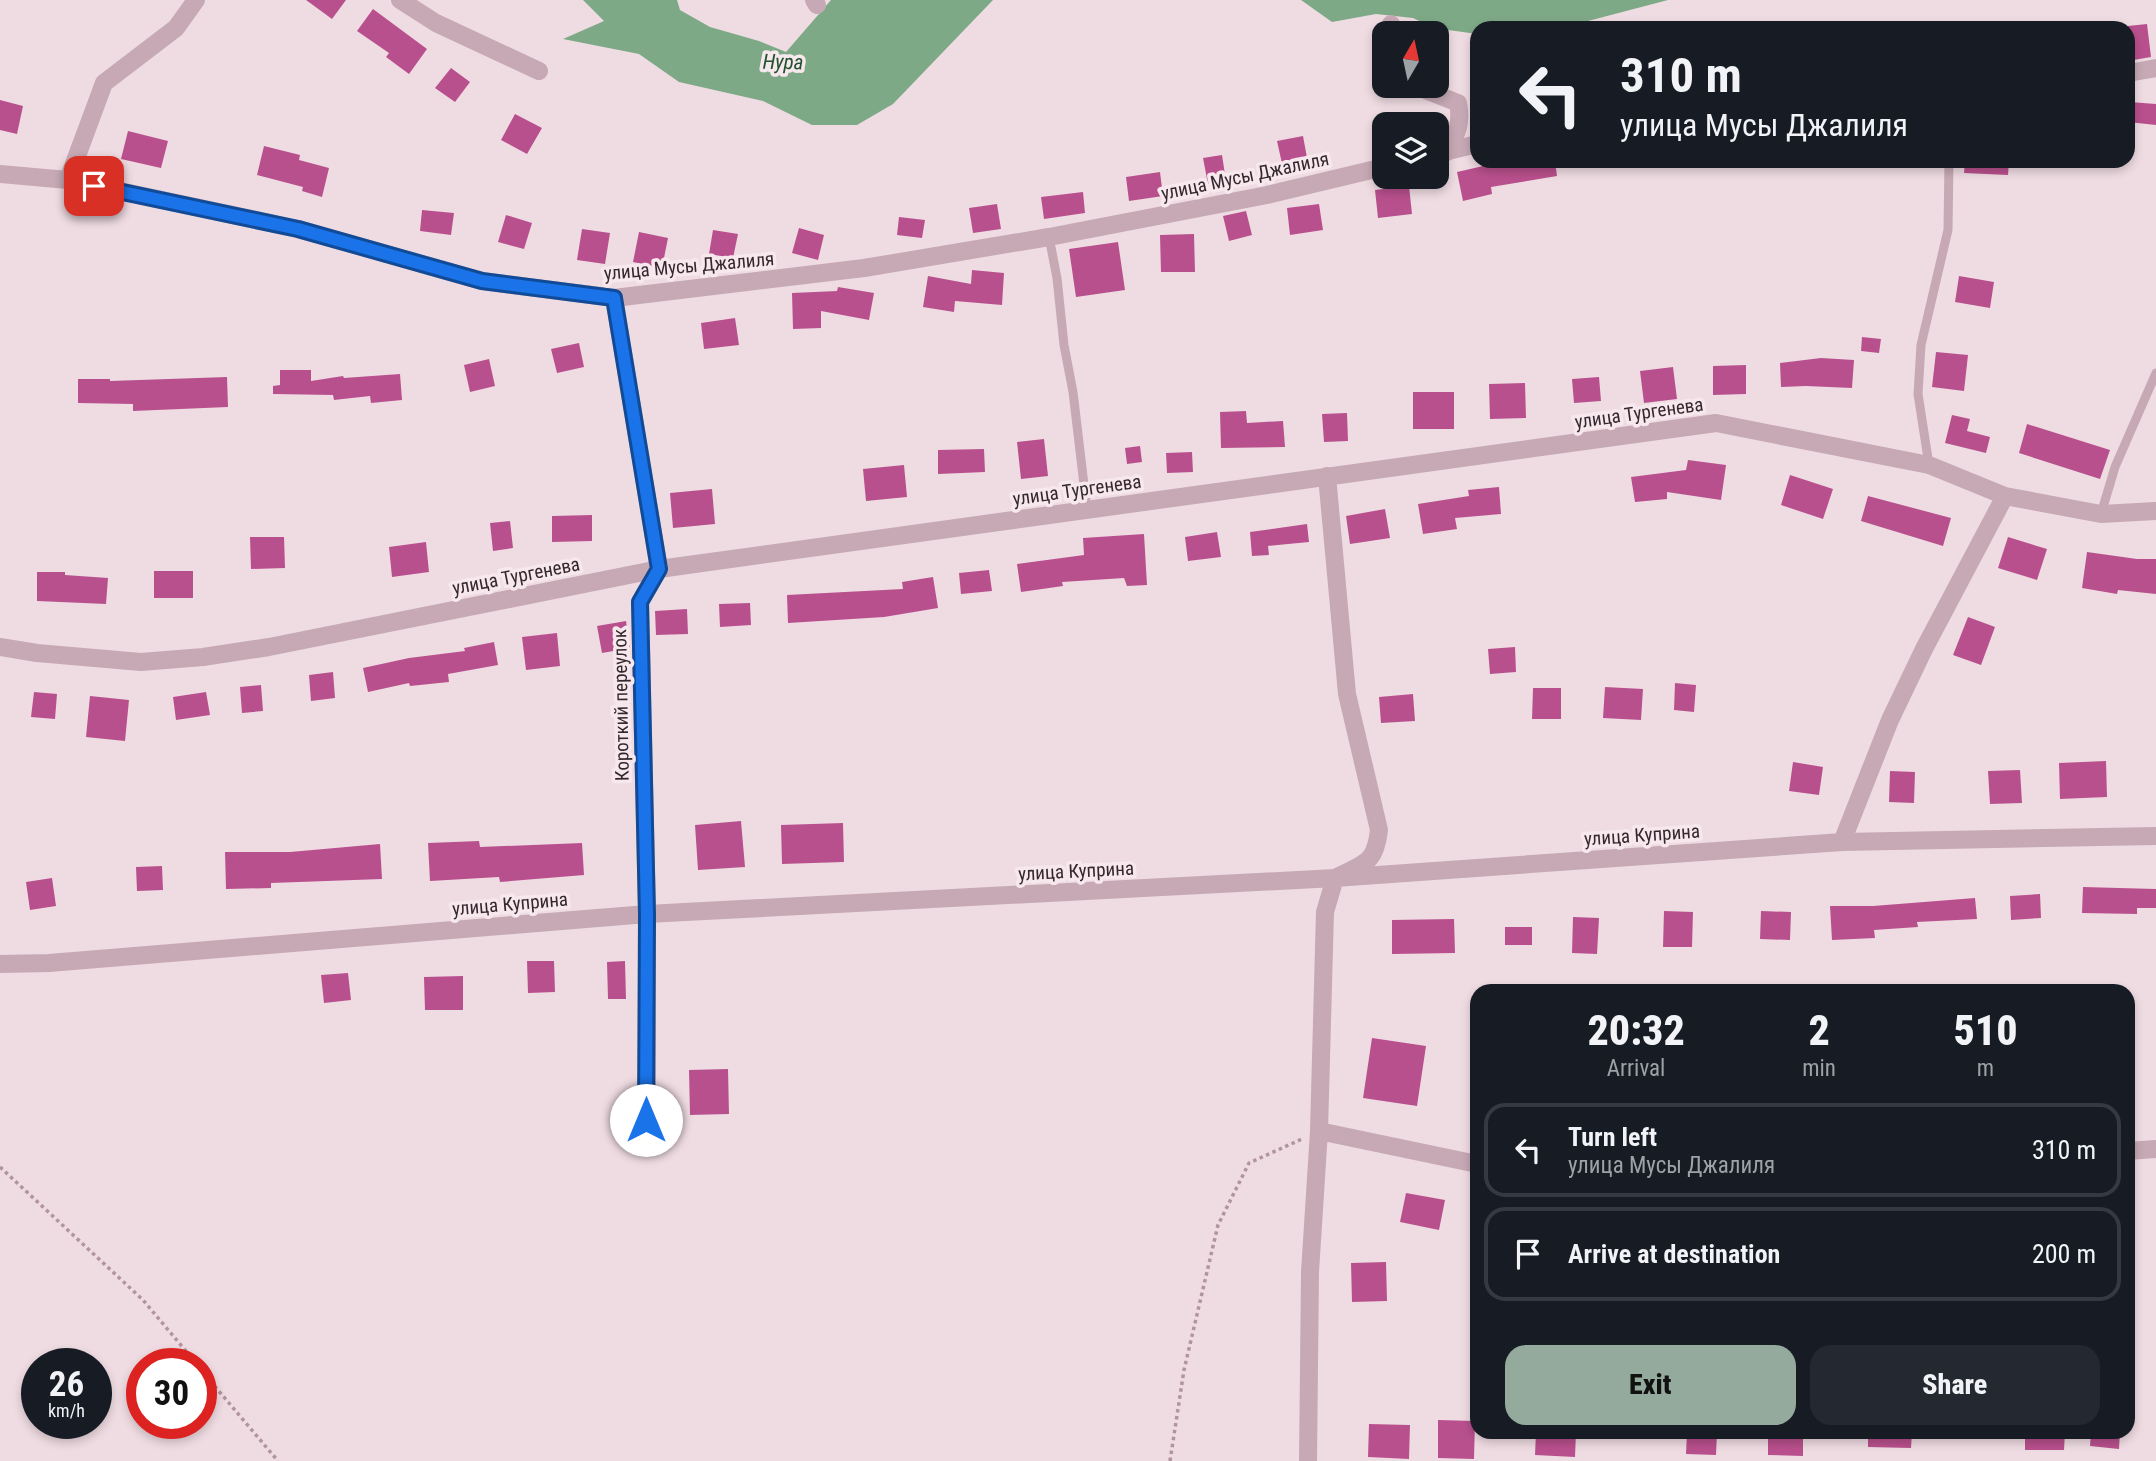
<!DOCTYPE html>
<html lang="en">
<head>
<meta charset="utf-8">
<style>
  body { margin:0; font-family:"Roboto Condensed",sans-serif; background:#242831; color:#f1f3f6; height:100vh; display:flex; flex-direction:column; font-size:26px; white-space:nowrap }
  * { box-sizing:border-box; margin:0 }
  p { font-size:23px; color:#9ea1a6 }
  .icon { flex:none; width:38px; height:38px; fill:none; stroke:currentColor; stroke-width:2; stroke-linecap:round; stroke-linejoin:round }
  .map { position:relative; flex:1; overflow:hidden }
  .sheet { position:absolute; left:1470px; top:984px; width:665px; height:455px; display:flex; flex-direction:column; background:#171b24; border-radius:21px; box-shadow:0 4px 10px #0003 }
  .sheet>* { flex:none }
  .banner { position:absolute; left:1470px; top:21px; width:665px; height:147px; border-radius:21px; box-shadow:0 4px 10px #0003; background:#171b24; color:#f1f3f6; overflow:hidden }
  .needle { width:46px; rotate:9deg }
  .buttons { position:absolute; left:1372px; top:21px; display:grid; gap:14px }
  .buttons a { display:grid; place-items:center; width:77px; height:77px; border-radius:14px; background:#171b24; box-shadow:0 4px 10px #0003; font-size:35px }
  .speed { position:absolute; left:21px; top:1348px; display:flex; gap:14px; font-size:35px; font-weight:700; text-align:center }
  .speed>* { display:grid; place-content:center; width:91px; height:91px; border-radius:50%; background:#171b24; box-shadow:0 4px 10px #0003; line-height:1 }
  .speed small { font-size:18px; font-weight:400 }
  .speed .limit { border:10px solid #d22; background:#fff; color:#111 }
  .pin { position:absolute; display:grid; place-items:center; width:60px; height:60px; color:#fff; margin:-30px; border-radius:14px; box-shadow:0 4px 10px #0006 }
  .me { position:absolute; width:77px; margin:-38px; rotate:0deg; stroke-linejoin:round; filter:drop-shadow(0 0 5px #0008) }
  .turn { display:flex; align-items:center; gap:24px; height:147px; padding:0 35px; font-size:32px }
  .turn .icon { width:91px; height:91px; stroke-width:2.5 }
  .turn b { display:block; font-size:49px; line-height:60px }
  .eta { display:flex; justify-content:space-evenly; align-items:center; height:119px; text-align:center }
  .eta b { font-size:42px; font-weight:800; line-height:49px }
  .button { display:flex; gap:14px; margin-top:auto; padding:14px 35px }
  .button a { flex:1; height:80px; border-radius:21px; background:#94aa9c; color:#111; font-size:28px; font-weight:800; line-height:80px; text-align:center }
  .button a+a { background:#242831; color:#f1f3f6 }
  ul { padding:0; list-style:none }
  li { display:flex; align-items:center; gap:21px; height:94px; margin:0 14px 10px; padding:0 21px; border:4px solid #363941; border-radius:21px }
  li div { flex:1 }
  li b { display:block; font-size:26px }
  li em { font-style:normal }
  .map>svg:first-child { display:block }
  .water { fill:#7ea987 }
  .building { fill:#b9508e }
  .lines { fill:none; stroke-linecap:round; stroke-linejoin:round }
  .path { stroke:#b294a0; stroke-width:3.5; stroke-dasharray:3.5 3.5; stroke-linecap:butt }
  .lane { stroke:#c6a9b4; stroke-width:9 }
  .street { stroke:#c6a9b4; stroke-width:18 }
  .route-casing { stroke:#114b97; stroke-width:18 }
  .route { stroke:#1a73e8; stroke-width:12 }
  .labels { text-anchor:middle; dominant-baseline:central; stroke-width:7; stroke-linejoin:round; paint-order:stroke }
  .street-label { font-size:19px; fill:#34282e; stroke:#f7e8ed }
  .water-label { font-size:21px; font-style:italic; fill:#22512d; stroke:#f7e8ed }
</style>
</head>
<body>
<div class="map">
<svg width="2156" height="1461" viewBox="0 0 2156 1461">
  <rect width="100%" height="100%" fill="#efdce2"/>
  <path class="water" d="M583,0H677L680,10L710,27L759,41L786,52L831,0H993L893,104L857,125H812L763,101L679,82L639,54L563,39L604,21Z
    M1301,0H1668L1569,26L1477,28V34L1434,28L1413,18L1376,14L1332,22Z"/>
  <path class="building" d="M306,0H346L332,19Z
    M373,9L427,49L409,74L386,57L389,53L357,31Z
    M2147,24L2151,57L2128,61V26Z
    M451,68L470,82L455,102L435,88Z
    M0,100L23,106L17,134L0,130Z
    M2130,102L2156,104V125L2128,122Z
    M515,114L542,128L527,154L501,140Z
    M128,131L168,141L161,168L121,159Z
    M1303,136L1308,163L1283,168L1277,141Z
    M264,146L300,155L299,160L329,168L322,197L302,191L303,187L257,175Z
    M1222,155L1226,181L1208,184L1203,158Z
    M1505,161H1555L1557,176L1491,187L1492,194L1463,201L1457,172Z
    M1965,161H2009L2008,175L1964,173Z
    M1160,172L1163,196L1129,201L1126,177Z
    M1409,186L1412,214L1378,218L1375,190Z
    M1083,192L1085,213L1044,219L1041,197Z
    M997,204L1001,229L973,233L969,208Z
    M1319,204L1323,230L1290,235L1287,208Z
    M422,210L454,213L451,235L420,231Z
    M1246,211L1252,235L1229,241L1223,216Z
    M506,215L532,223L524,249L498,242Z
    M899,217L925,220L922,238L897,235Z
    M799,228L824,235L818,260L792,253Z
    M582,229L610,233L605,264L577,260Z
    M713,230L738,234L733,258L709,254Z
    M639,232L668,238L662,268L633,262Z
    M1194,234L1195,272H1161L1160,235Z
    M1118,242L1125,290L1076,297L1069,249Z
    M972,270L1004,273L1002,305L955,301L954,312L923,307L928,276L971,284Z
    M1959,276L1994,282L1990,308L1955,302Z
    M838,287L874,293L869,320L821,311V328L793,329L792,293L837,291Z
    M735,318L739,345L704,349L701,323Z
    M1862,337L1881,339L1879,353L1861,351Z
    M579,343L584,367L557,373L551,349Z
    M1936,352L1968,355L1964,391L1932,387Z
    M1821,358L1854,360L1852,388L1806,386L1781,387L1780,363Z
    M489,359L495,386L470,392L464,365Z
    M1746,365V394L1713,395V366Z
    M1673,367L1677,399L1644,403L1640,371Z
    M280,370H311V381L343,376L344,378L400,374L402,400L371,403L370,396L334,400L333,395L273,394V386L280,385Z
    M227,377L228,407L133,411V404L78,403V379H110V381Z
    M1599,377L1601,401L1574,403L1572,379Z
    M1525,383L1526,418L1490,419L1489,384Z
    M1413,392H1454V429H1413Z
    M1246,411L1247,423L1283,421L1285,447L1221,448L1220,412Z
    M1347,413L1348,441L1324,442L1322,414Z
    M1952,415L1970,419L1967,431L1990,437L1986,453L1945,443Z
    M2027,424L2110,450L2100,479L2019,453Z
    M1044,439L1048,476L1021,479L1017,442Z
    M1140,446L1142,462L1127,464L1125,448Z
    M984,449L985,472L938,474V450Z
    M1192,452L1193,472L1167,473L1166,453Z
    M1688,460L1726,465L1721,500L1667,492V499L1635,502L1631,477L1686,470Z
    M904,465L907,497L866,501L863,469Z
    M1790,475L1833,489L1823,519L1781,505Z
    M1499,487L1501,514L1455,518L1457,529L1423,534L1418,504L1469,496L1468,490Z
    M712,489L715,524L673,528L670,493Z
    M1868,496L1951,518L1943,546L1861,521Z
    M1385,509L1390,538L1350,544L1346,516Z
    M592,515V541L552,542V516Z
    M510,521L513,548L493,551L490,523Z
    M1307,524L1309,542L1268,546L1269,555L1252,556L1250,532Z
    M1217,532L1221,557L1188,561L1185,537Z
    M1144,534L1147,585L1127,586L1124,578L1062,582L1063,586L1021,592L1017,564L1084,555L1083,538Z
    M250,537H284L285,568L251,569Z
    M2008,537L2047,549L2037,580L1998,568Z
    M426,542L429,572L392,577L389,547Z
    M2087,552L2137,559H2156V594L2118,590L2117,594L2082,588Z
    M989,570L992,591L961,594L959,573Z
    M154,571H193V598H154Z
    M37,572H65V575L108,578L106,604L37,601Z
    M933,577L938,608L884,617L788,623L787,595L903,589L902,582Z
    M750,603L751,625L720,627L719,604Z
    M687,609L688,634L656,635L655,611Z
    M1968,617L1995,627L1981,665L1953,655Z
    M626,621L630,648L602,653L597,626Z
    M557,633L560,666L526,670L522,637Z
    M494,642L498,665L448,674L449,682L410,686L409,683L368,692L363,668L409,658L465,651L464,648Z
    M1515,647L1516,672L1490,674L1488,649Z
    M333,672L335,698L311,701L309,675Z
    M1675,683L1696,685L1694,712L1674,710Z
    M261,685L263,711L242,713L240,687Z
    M1605,687L1643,689L1641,720L1603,718Z
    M1533,688H1561V719H1532Z
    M34,692L57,694L55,719L31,717Z
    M206,692L210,715L176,720L173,697Z
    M1413,694L1415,721L1381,723L1379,697Z
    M90,696L129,700L125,741L86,737Z
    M2106,761L2107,797L2060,799L2059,763Z
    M1793,762L1823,767L1819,795L1789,791Z
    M2020,770L2022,803L1990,804L1988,771Z
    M1890,771L1915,772L1914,803L1889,802Z
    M741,821L745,867L698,870L695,825Z
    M843,823L844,862L782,864L781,825Z
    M479,841L480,847L582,843L584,875L500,882L499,877L430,881L428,843Z
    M380,844L382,879L271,883V888L226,889L225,852H290Z
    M162,866L163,890L137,891L136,867Z
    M52,878L56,906L30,910L26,882Z
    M2083,887L2156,889V908H2137V914L2082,913Z
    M2040,894L2041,918L2011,920L2010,896Z
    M1975,898L1977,919L1917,922L1918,927L1874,930L1875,938L1832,940L1830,906H1873Z
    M1664,911L1693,912L1692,947H1663Z
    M1761,911L1791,912L1790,940L1760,939Z
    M1573,917L1599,918L1597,954L1572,953Z
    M1454,919L1455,953L1392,954V920Z
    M1505,927H1532V945H1505Z
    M527,961H554L555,992L528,993Z
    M625,961L626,999H608L607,962Z
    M348,973L351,1000L324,1003L321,975Z
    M463,976V1010H425L424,977Z
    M1372,1038L1426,1046L1417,1106L1363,1098Z
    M728,1069L729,1114L690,1115L689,1070Z
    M1406,1193L1445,1200L1439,1230L1400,1222Z
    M1386,1262L1387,1301L1352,1302L1351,1263Z
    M1438,1420L1475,1421L1474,1459L1438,1458Z
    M1369,1424L1410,1425L1409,1459L1368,1457Z
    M1536,1432H1576L1575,1457L1535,1455Z
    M1687,1432H1717L1716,1455L1686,1454Z
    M1768,1432H1803V1456L1768,1455Z
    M1868,1432H1912L1911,1448L1868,1447Z
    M2025,1432H2065L2064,1450H2025Z
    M2091,1432H2120L2119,1449L2090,1446Z"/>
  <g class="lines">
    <path class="path" d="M0,1167L143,1300L196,1363
      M201,1370L278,1461
      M1170,1461L1184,1370L1218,1225L1249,1163L1302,1139"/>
    <path class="lane" d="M1049,237L1057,278L1064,345L1073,392L1087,510
      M1929,465L1918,394L1921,345L1948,230L1949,161
      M2101,514L2115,467L2156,373"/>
    <path class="street" d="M400,0L436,23L539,71
      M814,0L817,5
      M1389,33L1391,24
      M2128,73L2156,68
      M1415,86L1458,103C1462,123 1457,134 1447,152
      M1440,153L1477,144
      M0,174L68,180L298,229L482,281L614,298L864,268L1049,237L1267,195L1384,167
      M68,180L104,83L176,28L196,0
      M614,298L659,569L640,602L647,914V1120
      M0,647L37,653L141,662L203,657L269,647L659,569L1716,423L1929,465L2005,496L2101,514L2156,511
      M1842,842L1890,720L1924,649L2005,496
      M0,964L49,963L647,914L1335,878L1842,842L2156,836
      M1319,1131L1477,1164
      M2128,1151L2156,1149
      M1308,1461L1310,1272L1319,1131L1325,912L1335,878C1364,863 1375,865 1379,830L1347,694L1327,476"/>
  </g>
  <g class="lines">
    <g class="route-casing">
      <path id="route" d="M94,186L298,229L482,281L614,298L659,569L640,602L647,914L646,1120"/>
    </g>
    <use href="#route" class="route"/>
  </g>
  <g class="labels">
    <g class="street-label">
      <text transform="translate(1245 176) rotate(-12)">улица Мусы Джалиля</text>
      <text transform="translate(689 266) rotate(-5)">улица Мусы Джалиля</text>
      <text transform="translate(1639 413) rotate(-8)">улица Тургенева</text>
      <text transform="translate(1077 490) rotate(-8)">улица Тургенева</text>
      <text transform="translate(516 576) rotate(-11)">улица Тургенева</text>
      <text transform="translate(621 705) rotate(-91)">Короткий переулок</text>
      <text transform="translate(1642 835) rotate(-4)">улица Куприна</text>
      <text transform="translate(1076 871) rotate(-3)">улица Куприна</text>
      <text transform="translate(510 904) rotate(-5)">улица Куприна</text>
    </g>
    <g class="water-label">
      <text transform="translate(783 62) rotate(1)">Нура</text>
    </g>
  </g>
</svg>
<div class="buttons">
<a><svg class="needle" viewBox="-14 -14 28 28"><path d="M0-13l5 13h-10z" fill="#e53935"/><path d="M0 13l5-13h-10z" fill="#9ea1a6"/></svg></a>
<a><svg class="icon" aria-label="layers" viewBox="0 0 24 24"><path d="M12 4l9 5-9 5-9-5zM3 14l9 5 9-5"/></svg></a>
</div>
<div class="speed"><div>26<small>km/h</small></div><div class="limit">30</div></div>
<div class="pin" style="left:94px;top:186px;background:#d93025"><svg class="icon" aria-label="arrive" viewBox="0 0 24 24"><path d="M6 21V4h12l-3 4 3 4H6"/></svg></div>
<svg class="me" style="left:646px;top:1120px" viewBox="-20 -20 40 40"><circle r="19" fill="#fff"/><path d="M0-13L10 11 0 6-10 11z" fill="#1a73e8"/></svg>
<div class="banner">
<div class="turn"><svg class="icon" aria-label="left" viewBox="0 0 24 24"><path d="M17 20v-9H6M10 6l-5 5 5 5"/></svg><div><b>310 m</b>улица Мусы Джалиля</div></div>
</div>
<section class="sheet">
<div class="eta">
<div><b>20:32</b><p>Arrival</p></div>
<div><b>2</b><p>min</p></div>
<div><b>510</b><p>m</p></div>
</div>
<ul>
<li><svg class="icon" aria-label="left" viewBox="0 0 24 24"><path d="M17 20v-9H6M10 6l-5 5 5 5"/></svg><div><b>Turn left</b><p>улица Мусы Джалиля</p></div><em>310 m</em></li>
<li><svg class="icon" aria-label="arrive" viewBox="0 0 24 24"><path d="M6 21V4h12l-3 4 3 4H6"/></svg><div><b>Arrive at destination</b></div><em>200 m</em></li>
</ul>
<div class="button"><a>Exit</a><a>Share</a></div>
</section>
</div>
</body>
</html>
